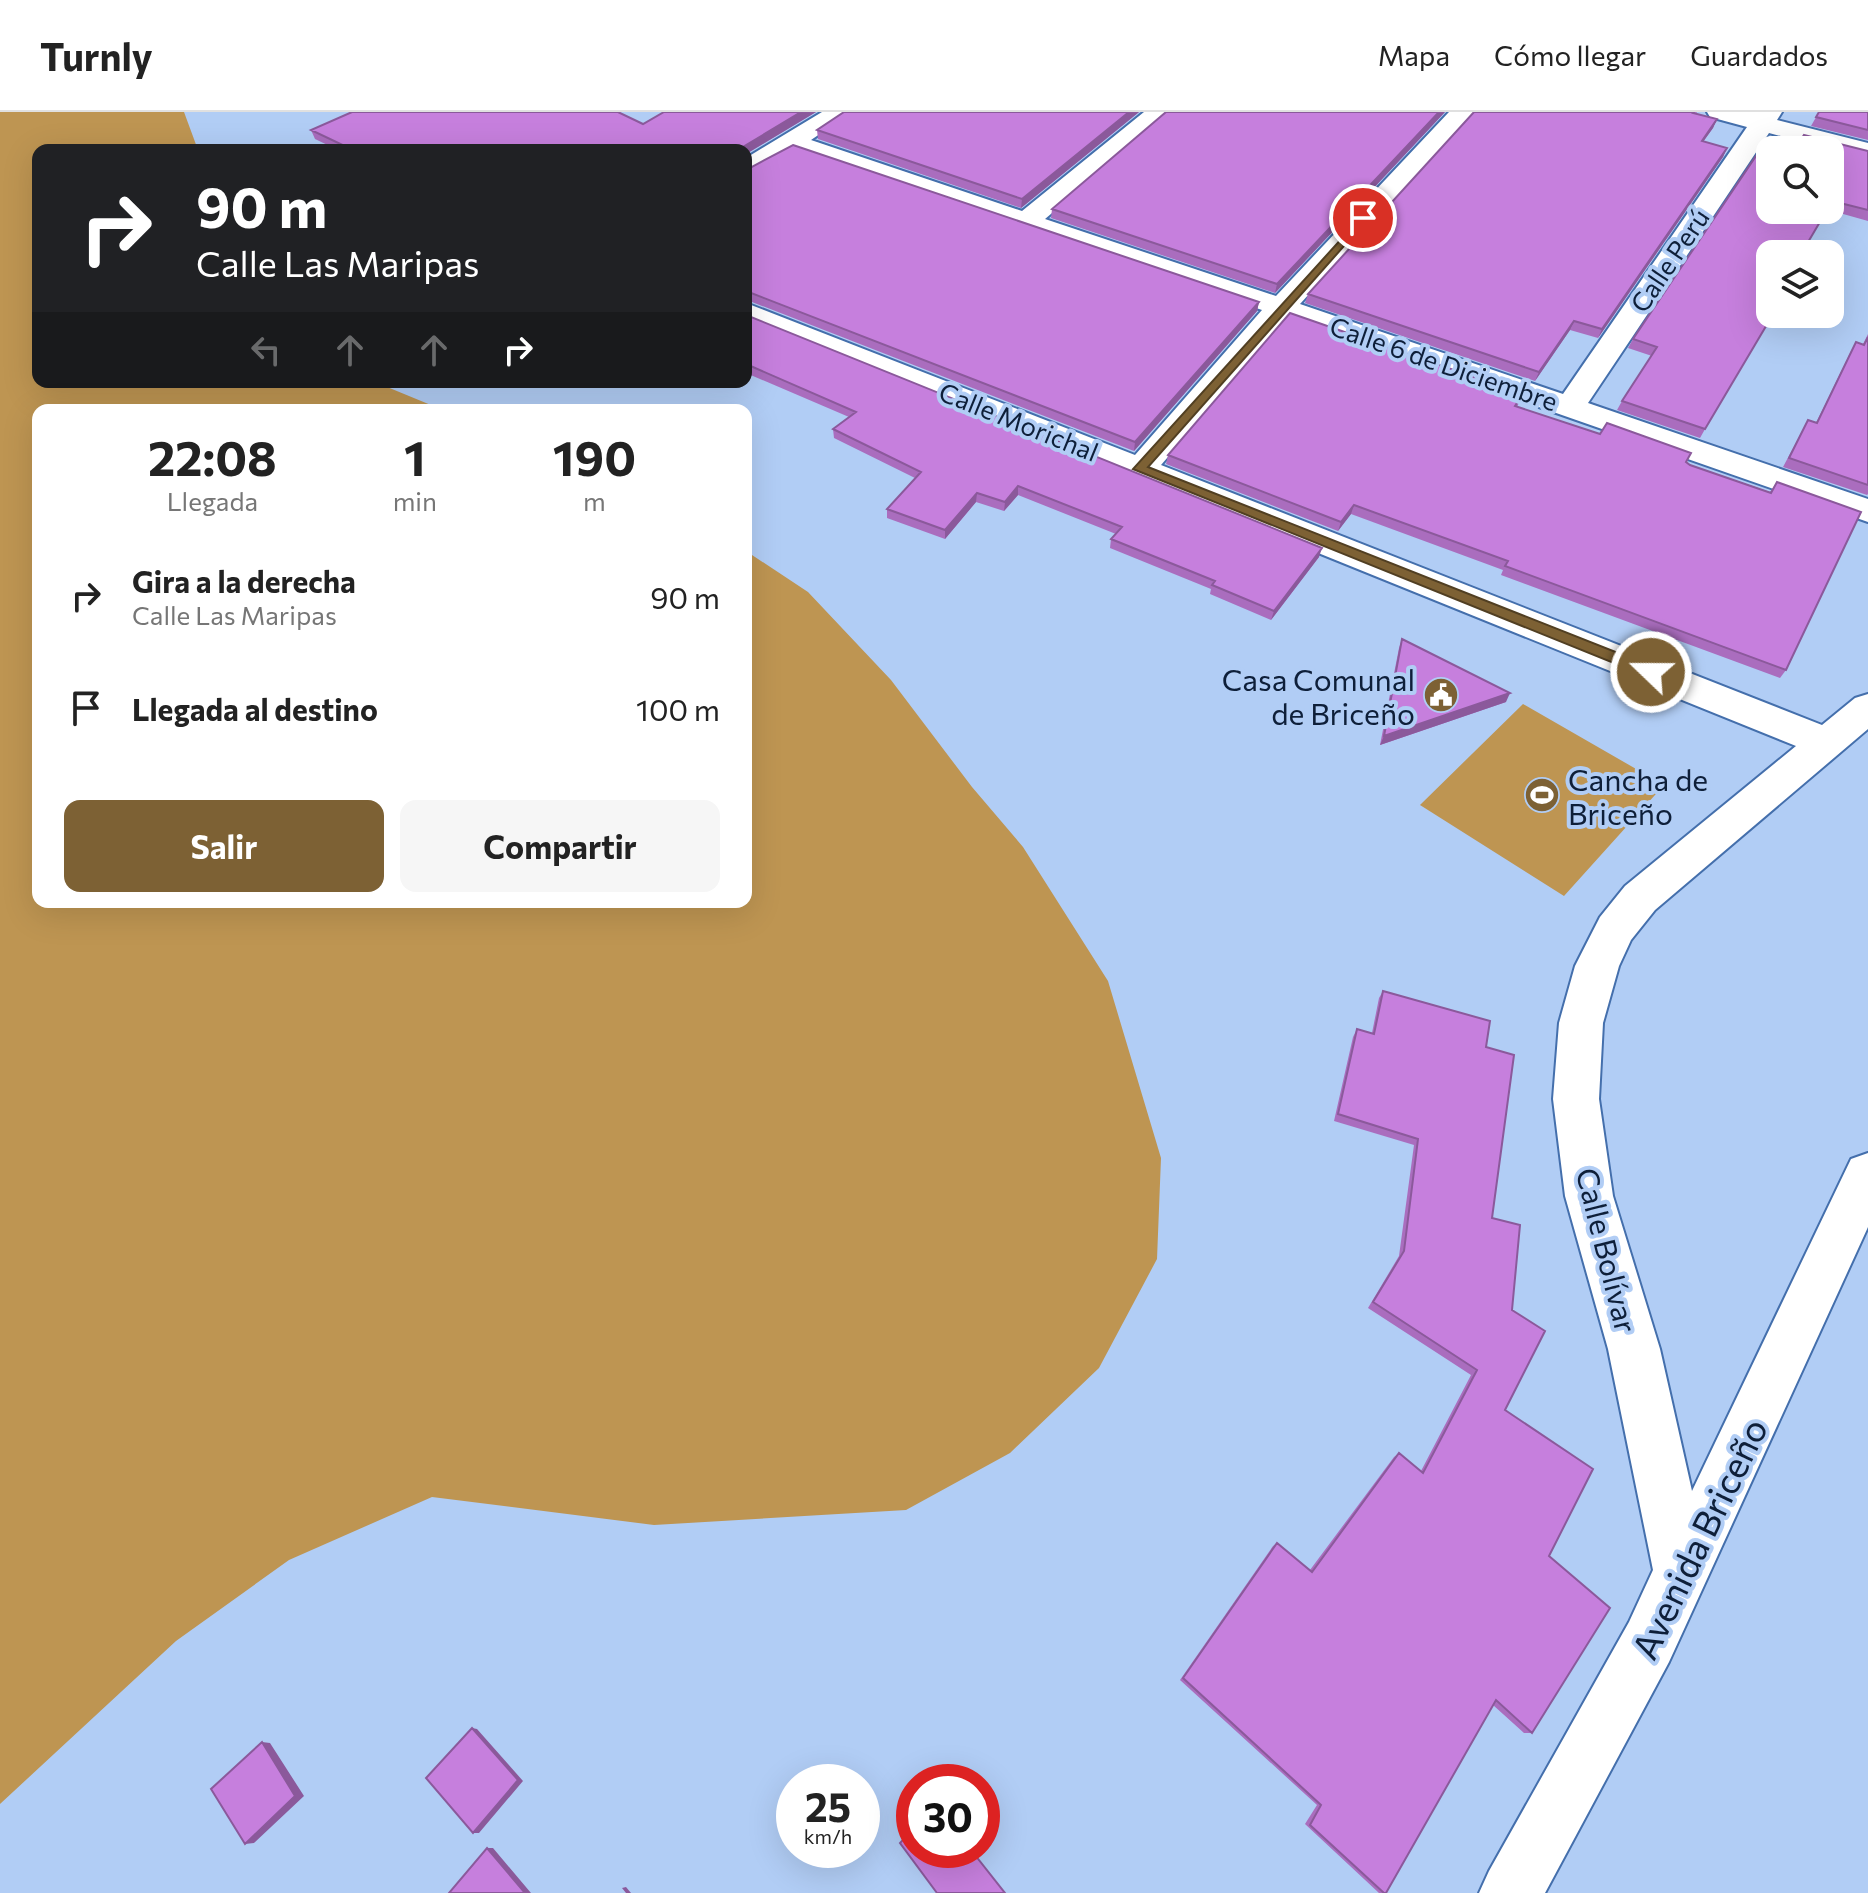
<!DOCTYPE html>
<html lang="es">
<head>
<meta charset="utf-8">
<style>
  body { margin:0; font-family:Commissioner,sans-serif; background:#f6f6f6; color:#222; height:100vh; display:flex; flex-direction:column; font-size:30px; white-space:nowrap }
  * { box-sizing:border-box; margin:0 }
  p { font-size:26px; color:#767676 }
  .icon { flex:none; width:44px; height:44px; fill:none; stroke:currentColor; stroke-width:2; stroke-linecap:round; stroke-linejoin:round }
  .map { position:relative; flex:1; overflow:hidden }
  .sheet { position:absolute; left:32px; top:292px; width:720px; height:504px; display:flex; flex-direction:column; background:#fff; border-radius:16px; box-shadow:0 8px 32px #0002 }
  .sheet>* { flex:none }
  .guide { position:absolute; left:32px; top:32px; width:720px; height:244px; border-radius:16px; box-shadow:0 8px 32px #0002; background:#202124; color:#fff; overflow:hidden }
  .buttons { position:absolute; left:1756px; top:24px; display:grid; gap:16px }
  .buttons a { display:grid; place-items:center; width:88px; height:88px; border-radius:16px; background:#fff; box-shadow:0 8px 32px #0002; font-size:40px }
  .speed { position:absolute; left:776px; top:1652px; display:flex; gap:16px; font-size:40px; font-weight:700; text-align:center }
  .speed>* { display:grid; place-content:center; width:104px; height:104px; border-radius:50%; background:#fff; box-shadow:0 8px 32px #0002; line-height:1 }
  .speed small { font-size:20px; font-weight:400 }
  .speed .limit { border:12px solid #d22; background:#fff; color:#111 }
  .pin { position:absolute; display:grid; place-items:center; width:68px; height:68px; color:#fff; margin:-34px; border:4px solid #fff; border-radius:50%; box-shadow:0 2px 8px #0007 }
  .me { position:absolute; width:88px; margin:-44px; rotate:292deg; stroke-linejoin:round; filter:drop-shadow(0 0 6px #0008) }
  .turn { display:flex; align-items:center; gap:28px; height:168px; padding:0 32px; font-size:36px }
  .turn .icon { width:104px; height:104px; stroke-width:2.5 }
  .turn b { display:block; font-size:56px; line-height:68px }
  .lanes { display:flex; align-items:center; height:76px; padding:0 32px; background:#0003; justify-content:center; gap:40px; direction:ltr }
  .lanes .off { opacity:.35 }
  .eta { display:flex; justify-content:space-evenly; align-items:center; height:136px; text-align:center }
  .eta b { font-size:48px; font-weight:700; line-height:56px }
  .cta { display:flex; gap:16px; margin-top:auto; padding:16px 32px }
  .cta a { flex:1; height:92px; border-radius:16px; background:#7d6134; color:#fff; font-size:32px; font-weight:700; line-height:92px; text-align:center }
  .cta a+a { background:#f6f6f6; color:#222 }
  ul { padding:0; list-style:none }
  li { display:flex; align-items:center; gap:24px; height:112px; padding:0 32px }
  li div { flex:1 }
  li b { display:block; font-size:30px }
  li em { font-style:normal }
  header { display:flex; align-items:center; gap:48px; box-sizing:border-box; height:112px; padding:0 40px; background:#fff; border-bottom:2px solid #e0e0e0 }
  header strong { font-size:38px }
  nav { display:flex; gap:44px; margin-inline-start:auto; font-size:28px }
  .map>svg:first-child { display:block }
  .green { fill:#be9552 }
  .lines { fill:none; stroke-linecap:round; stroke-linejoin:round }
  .minor-casing { stroke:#446fac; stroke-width:4 }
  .minor { fill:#fff; fill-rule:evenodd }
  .wall { fill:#aa6dbe }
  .shaded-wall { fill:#8b599b }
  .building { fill:#c67fdd; stroke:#8b599b; stroke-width:2 }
  .route { fill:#7d6134; stroke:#513f22; stroke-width:2 }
  .labels { text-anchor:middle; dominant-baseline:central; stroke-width:8; stroke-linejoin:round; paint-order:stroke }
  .far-street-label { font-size:26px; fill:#0e1f39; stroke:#b1cdf5 }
  .poi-label { font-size:30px; fill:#0e1f39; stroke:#b1cdf5; text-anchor:end }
  .street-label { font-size:30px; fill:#0e1f39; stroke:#b1cdf5 }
  .near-street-label { font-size:36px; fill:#0e1f39; stroke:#b1cdf5 }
</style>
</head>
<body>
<header>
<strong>Turnly</strong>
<nav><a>Mapa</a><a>Cómo llegar</a><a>Guardados</a></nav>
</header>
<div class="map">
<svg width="1868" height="1781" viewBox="0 0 1868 1781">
  <rect width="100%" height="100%" fill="#b1cdf5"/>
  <path class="green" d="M0,0H184L198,38H38V270H375L443,298H38V790H746V439L808,480L891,568L972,675L1023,735L1108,869L1161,1046L1157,1147L1099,1256L1010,1341L906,1398L654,1413L432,1385L289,1448L176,1529L0,1692Z
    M1523,592L1664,673L1564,784L1420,693Z"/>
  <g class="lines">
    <g class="minor-casing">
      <path id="minor" d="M822,0H852L811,28L1022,99L1144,0H1171L1045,107L1276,184L1449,0H1475L1300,192L1563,282L1747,15L1710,5L1707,0H1782L1777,8L1868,31V47L1769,21L1588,291L1868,387V410L1287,207L1161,353L1822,613L1855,586L1868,582V617L1655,798L1631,828L1619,854L1603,911L1599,987L1613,1084L1660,1237L1692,1379L1851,1047L1868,1041V1115L1669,1550L1545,1781H1479L1489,1759L1629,1510L1653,1458L1608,1237L1565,1084L1553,987L1559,911L1575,854L1600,805L1625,774L1796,634L746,210V191L1135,343L1262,198L793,39L746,65V46Z"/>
    </g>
    <use href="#minor" class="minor"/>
  </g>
  <path class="wall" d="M664,0H816L746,42V38H338L315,27L311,18L643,12Z
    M1139,0L1021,96L818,27L817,18Z
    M1445,0L1275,181L1051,106L1052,97Z
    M1474,0H1697L1696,2L1717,7L1713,16L1703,30L1727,36L1723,45L1598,226L1570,218L1535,269L1305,191L1308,182Z
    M1819,0H1868V28L1811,14Z
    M1830,38L1868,39V109L1829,98Z
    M746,58L1259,190L1257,199L1134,339L747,188L746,189Z
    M1770,142V202L1700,326L1617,298L1622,289L1652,244L1628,236L1633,227Z
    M746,203L1319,445L1271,508L1210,482L1211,477L1110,436L1111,427L1116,422L1018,383L1004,399L976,390L945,427L887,406V397L915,366L834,326L833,317L849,305L746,261Z
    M1868,222V382L1867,383L1783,355L1808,308L1816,311L1851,239L1856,230L1863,232Z
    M1523,282L1517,295L1686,350L1690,353L1770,380L1777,370L1786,558L1780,566L1501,463L1503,458L1351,402L1338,419L1166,352L1168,343Z
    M1402,527L1506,590L1380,633L1399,536Z
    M1383,879L1486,935L1492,1106L1505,1298L1549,1444L1532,1621H1524L1493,1593L1386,1781H1379L1305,1712L1317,1693L1180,1568L1273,1434L1277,1431L1310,1458L1394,1345L1399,1341L1421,1359L1471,1263L1368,1196L1399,1144L1414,1033L1334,1009L1353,925L1357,917L1372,921L1379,886Z"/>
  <path class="shaded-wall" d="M801,0H816L746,42V38H744L743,35Z
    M1129,0H1139L1021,96L1022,87Z
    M1439,0H1445L1275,181L1277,172Z
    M1717,7L1713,16L1697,38L1702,29Z
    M1727,36L1723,45L1598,226L1602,217Z
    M1259,190L1257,199L1134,339L1135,330Z
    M1574,209L1570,218L1535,269L1539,260Z
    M1018,374V383L1004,399L1005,390Z
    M977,381L976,390L945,427V418Z
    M1354,393L1351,402L1338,419L1341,410Z
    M1322,436L1319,445L1271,508L1274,499Z
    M1510,581L1506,590L1380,633L1384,624Z
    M472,1616L477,1617L523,1669L479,1721H473Z
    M262,1630L270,1631L304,1684L254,1731L245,1732Z
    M487,1736H493L531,1781H525Z
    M626,1775L631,1781H626L622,1776Z"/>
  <path class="building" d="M352,0H618L643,12L664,0H801L743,35L744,38H353L311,18Z
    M844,0H1129L1022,87L817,18Z
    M1166,0H1439L1277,172L1052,97Z
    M1474,0H1694L1693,1L1717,7L1702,29L1727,36L1602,217L1574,209L1539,260L1308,182Z
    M1819,0H1868V18L1816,5Z
    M1804,23L1868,39V98L1832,89L1830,93V38H1794Z
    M793,33L1259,190L1135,330L746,179V58Z
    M1756,44L1770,48V98H1827L1801,142H1770L1769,203L1772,204L1705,317L1622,289L1657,235L1633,227Z
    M1290,201L1523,282L1515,294L1600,322L1607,311L1691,341L1686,350L1690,353L1771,381L1777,370L1861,400L1786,558L1505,454L1508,449L1354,393L1341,410L1168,343Z
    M746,203L1322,436L1274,499L1212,473L1215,469L1111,427L1122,415L1018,374L1005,390L977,381L945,418L887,397L921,360L833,317L856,300L746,252Z
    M1868,225V373L1789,346L1808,308L1817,311L1856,230L1864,233Z
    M1402,527L1510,581L1384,624Z
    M1383,879L1490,909L1486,935L1514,943L1492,1106L1520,1113L1512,1198L1545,1219L1505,1298L1593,1357L1549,1444L1610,1496L1532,1621L1496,1588L1386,1781H1384L1310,1713L1321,1693L1183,1566L1277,1431L1312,1460L1399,1341L1423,1361L1477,1258L1373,1190L1404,1139L1418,1027L1338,1002L1357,917L1374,922Z
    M472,1616L518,1668L473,1721L426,1666Z
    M262,1630L295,1684L245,1732L211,1677Z
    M914,1716V1738H971L1005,1781H937L900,1731Z
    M487,1736L525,1781H449Z"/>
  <path class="route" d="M1363,103L1369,106L1367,108L1148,355L1656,556V564H1646L1133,357Z"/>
  <defs>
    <g id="civic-disc" transform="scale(1.8)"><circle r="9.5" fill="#7d6134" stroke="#b1cdf5"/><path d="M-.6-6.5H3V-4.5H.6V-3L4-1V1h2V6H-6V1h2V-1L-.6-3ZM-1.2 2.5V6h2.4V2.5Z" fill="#fff"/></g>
    <g id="stadium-disc" transform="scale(1.8)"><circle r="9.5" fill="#7d6134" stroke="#b1cdf5"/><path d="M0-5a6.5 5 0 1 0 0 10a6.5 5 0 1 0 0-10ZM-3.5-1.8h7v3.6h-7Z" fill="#fff"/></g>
  </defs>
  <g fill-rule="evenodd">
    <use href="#civic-disc" x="1441" y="583"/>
    <use href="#stadium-disc" x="1542" y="683"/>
  </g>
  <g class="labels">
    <g class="far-street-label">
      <text transform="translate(1669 148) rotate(-56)">Calle Perú</text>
      <text transform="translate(1444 251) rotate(19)">Calle 6 de Diciembre</text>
      <text transform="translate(1019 309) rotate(22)">Calle Morichal</text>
    </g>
    <g class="poi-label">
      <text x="1415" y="566">Casa Comunal<tspan x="1415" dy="34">de Briceño</tspan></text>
      <text x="1568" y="666" text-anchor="start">Cancha de<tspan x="1568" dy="34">Briceño</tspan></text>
    </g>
    <g class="street-label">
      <text transform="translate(1608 1138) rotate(76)">Calle Bolívar</text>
    </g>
    <g class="near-street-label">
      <text transform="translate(1698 1426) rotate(-64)">Avenida Briceño</text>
    </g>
  </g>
</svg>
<div class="buttons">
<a><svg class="icon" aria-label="search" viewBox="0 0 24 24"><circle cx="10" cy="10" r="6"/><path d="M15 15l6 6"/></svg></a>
<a><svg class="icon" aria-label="layers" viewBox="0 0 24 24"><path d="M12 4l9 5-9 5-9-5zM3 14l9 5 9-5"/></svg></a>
</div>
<div class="speed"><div>25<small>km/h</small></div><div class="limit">30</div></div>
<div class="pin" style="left:1363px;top:106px;background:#d93025"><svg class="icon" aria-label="arrive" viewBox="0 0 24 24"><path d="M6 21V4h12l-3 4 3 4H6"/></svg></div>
<svg class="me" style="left:1651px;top:560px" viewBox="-20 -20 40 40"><circle r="17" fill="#7d6134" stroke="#fff" stroke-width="3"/><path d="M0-11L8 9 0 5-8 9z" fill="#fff"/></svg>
<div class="guide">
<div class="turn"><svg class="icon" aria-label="right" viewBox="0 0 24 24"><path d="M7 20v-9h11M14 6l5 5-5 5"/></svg><div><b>90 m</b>Calle Las Maripas</div></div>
<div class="lanes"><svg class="icon off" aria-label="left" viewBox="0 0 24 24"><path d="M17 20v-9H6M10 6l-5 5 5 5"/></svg><svg class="icon off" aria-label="ahead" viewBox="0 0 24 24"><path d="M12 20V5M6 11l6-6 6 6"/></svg><svg class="icon off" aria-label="ahead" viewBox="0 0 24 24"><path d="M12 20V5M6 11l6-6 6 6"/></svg><svg class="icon" aria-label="right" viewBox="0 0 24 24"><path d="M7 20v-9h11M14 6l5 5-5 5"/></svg></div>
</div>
<section class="sheet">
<div class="eta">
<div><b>22:08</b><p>Llegada</p></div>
<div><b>1</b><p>min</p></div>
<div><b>190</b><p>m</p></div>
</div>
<ul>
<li><svg class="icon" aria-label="right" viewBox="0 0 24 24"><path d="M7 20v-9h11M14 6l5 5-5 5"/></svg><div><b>Gira a la derecha</b><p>Calle Las Maripas</p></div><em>90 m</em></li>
<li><svg class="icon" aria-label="arrive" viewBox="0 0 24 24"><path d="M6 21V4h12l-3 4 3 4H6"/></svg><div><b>Llegada al destino</b></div><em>100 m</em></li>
</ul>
<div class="cta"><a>Salir</a><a>Compartir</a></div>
</section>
</div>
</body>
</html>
